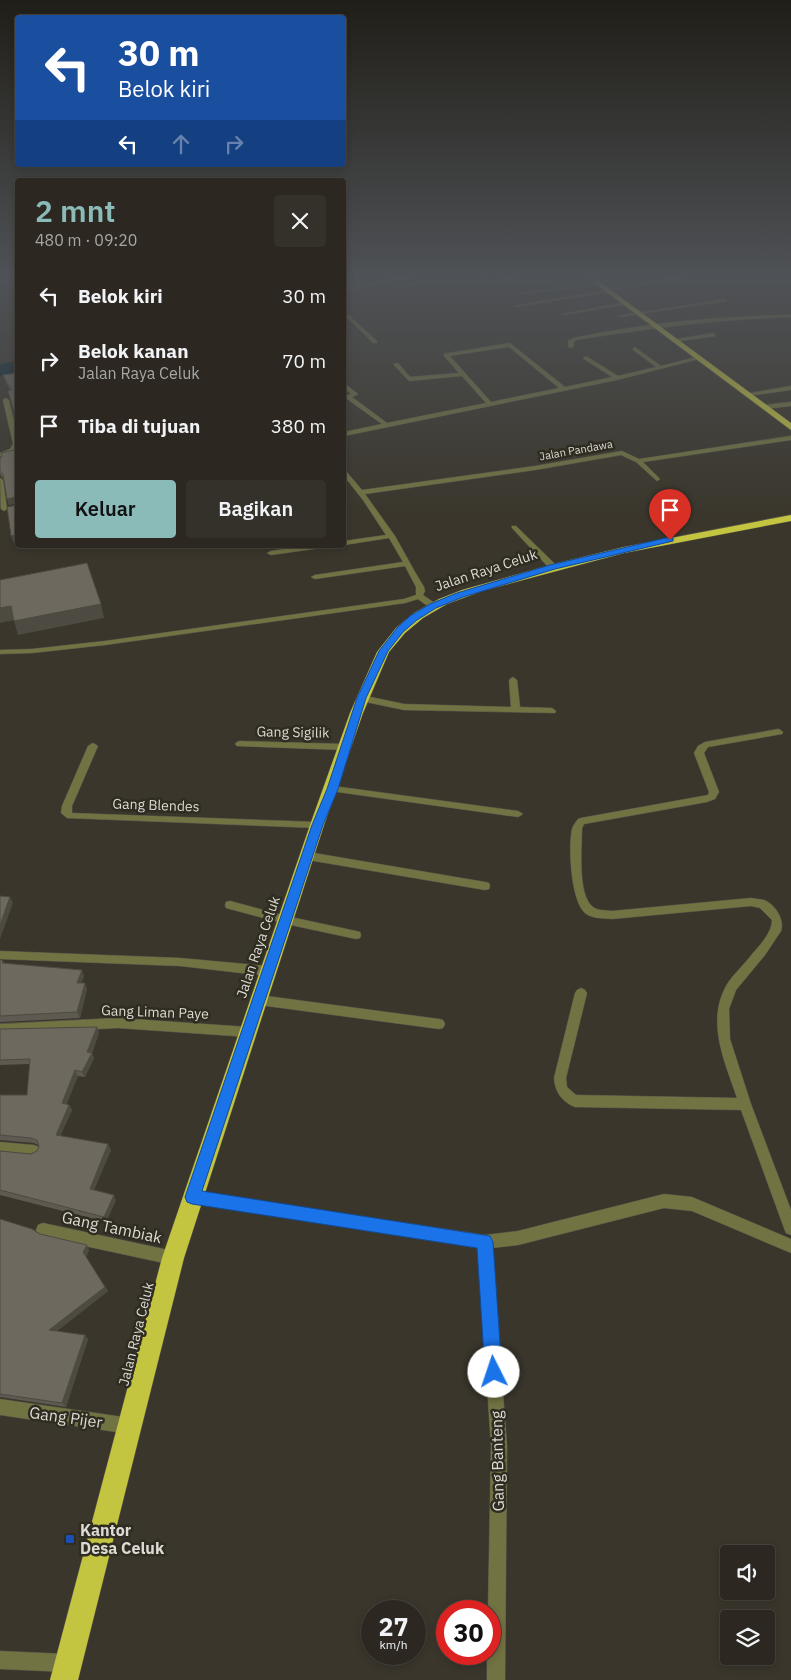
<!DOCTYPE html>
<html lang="id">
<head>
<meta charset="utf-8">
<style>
  body { margin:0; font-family:"IBM Plex Sans",sans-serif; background:#34302a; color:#f1f3f6; height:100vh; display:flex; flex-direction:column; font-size:19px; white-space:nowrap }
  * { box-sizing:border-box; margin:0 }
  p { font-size:16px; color:#a6a6a5 }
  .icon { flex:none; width:28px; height:28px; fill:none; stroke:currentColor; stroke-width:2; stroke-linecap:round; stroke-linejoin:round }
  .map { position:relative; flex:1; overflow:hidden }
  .side { position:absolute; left:15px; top:178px; width:331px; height:370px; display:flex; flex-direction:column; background:#2c2821; border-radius:5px; box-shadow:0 2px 8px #0003,0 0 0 1px #48443f }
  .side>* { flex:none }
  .guide { position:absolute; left:15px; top:15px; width:331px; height:152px; border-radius:5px; box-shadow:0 2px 8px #0003,0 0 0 1px #48443f; background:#1a4fa0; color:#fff; overflow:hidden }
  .fabs { position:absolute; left:720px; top:1545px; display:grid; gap:10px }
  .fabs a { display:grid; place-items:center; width:55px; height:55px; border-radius:5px; background:#2c2821; box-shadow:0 2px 8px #0003,0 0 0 1px #48443f; font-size:25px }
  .speed { position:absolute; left:361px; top:1600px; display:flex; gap:10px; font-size:25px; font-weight:700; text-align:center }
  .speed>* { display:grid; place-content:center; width:65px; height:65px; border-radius:50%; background:#2c2821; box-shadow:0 2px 8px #0003,0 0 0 1px #48443f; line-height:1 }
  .speed small { font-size:12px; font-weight:400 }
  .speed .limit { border:8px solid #d22; background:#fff; color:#111 }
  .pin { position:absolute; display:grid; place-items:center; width:42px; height:42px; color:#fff; margin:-51px -21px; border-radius:50% 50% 50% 0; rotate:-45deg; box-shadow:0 0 5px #0007 }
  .pin .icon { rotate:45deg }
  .me { position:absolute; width:55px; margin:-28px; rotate:356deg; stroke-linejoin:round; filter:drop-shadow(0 0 4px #0008) }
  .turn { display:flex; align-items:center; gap:18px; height:105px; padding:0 20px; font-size:22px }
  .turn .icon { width:65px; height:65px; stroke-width:2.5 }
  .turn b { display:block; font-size:35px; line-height:42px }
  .lanes { display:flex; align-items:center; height:48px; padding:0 20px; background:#0003; justify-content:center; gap:25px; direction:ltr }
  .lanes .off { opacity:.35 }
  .round { display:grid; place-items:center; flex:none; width:52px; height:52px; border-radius:5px; background:#34302a }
  .summary { display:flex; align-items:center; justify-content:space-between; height:85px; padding:0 20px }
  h1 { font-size:30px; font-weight:600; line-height:38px; color:#8bbbb9 }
  .primary-button { display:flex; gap:10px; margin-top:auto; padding:10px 20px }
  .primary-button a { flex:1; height:58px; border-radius:5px; background:#8bbbb9; color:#111; font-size:20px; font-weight:600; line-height:58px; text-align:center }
  .primary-button a+a { background:#34302a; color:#f1f3f6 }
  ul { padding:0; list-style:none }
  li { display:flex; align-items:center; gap:15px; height:65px; padding:0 20px }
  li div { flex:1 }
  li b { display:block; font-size:19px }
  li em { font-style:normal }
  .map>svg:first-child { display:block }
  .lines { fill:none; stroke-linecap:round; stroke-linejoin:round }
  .river { fill:#0d2731; fill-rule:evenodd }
  .lane-casing { stroke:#57544a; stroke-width:1 }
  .street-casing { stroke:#57544a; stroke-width:1 }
  .highway-casing { stroke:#57544a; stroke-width:1 }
  .lane { fill:#717343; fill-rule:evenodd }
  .street { fill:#717343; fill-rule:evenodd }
  .highway { fill:#c3c440; fill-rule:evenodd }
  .wall { fill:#5f5a51 }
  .shaded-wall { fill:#4d4a42 }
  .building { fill:#6e695e; stroke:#4d4a42 }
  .route { fill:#1a73e8; stroke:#114b97 }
  .transit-dot { fill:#1a4fb4; stroke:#2f2c22; stroke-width:2 }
  .labels { text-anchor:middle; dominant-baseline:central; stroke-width:5; stroke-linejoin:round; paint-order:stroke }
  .far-street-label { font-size:11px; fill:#dcdad3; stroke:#2f2c22 }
  .street-label { font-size:14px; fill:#dcdad3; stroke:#2f2c22 }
  .near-street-label { font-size:16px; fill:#dcdad3; stroke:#2f2c22 }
  .near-poi-label { font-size:16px; font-weight:bold; fill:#dcdad3; stroke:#2f2c22; text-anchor:start }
</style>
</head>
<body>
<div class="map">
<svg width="791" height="1680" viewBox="0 0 791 1680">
  <rect width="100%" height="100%" fill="#3a362c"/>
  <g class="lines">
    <path class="river" d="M18,361V373L0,376V364Z"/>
    <g class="lane-casing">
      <path id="lane" d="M413,279H417L420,282C410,288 397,289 387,282L389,281C398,284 405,285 415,282Z
        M639,312L641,314L620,317L618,316Z
        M791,386V390L748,396L745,394Z"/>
    </g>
    <g class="street-casing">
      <path id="street" d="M399,279H409L344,290V288Z
        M480,279H485L491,284L487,285Z
        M505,279H515L506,281L504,280Z
        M673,279H684L611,290L612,291L610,292L515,307L513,306L606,290L605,289L607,288Z
        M599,283L601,285L522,294L520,293Z
        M725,299L727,301L639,314L637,313Z
        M626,302L628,304L564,315L562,314Z
        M344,311L377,341V343H373L344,314Z
        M791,315V317C719,319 648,329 576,340L574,342L573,348L568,347V341L573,338C644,323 718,316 791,315Z
        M714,333L716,336L674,342L671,340Z
        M510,343L565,387L612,377L584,359L583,358L586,356L618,376L656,367L633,350V348L635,347L661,366L700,356L703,358L617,380L344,436V432L382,424L347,399L344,400V396L351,394L344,388V383L358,394L352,397L387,423L486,403L462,376L409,381L393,364L398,363L410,377L459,373L444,356V354ZM509,347L559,388L491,402L450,356Z
        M6,398L9,400C11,410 22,443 15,451C11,454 4,455 0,457V453L10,449L13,444L3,400Z
        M791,402V406L765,409L762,407L765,405Z
        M791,436V440L643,462L660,479L657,481L636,462L621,455L535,470L365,494L395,536L415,572L424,587L425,591L423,595L436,604V608H430L418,599L405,603L105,645L32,653L0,654V650L32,649L105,641L404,599L416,595V587L405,566L315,579L311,577L315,575L403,562L389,538L344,545H343L344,541L386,535L363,500L344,476V470L346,471L362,490L535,466L622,451L639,459Z
        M0,478L3,480L7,509L4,511L1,509Z
        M512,526H516L556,565V569H550L512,528Z
        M313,545H332L328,547L271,555L267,553L271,551Z
        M513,677L517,680L520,707L552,708L556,711L555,713L404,710L361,701L357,698L361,695L404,704L511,707L509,680Z
        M779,729L783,732L782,734L708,747L704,753L719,792L715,799L707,802L584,824L582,828C582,847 577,895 593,907C598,911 606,910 612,911L751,898C755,899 760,899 764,900C775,904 785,920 781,931L765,955L736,990L729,1009L730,1039L751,1104L791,1210V1235L786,1233L784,1228L741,1110L575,1107C562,1102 555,1092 554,1078L575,993L577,990L581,988L585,990L587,993L566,1078L567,1087L576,1095L737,1098C725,1062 706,1023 726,986C733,974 745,964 753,953C761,944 772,932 772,920L760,908L751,906L612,919C603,918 592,919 585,913C571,901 568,847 572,829C573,825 576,822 578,819L581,818L708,795L709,792L694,753L698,746L705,742Z
        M240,741L345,744L350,747L345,750L237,746L235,744L237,742Z
        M93,743L98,746L72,806V813L317,822L322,825L317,828L67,818L61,813L62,806L88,746Z
        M333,786L518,811L523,814L518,817L330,791L328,789Z
        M308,852L485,882L489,883L490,886L489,889L485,890L308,860L303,856Z
        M230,901L286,916L356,931L360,932L361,935L360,938L356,939L286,924L226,908L225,905L226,902Z
        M0,951L180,958L268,966L272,968L274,971L272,974L268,976L180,966L0,959Z
        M259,995L439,1019L443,1020L445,1024L443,1028L439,1029L259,1005L255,1003L253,1000L255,997Z
        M118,1018L248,1027L252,1028L254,1032L252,1036L248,1037L118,1028L0,1034V1024Z
        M0,1142L34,1145L39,1147L40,1151L39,1155L34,1157L0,1154Z
        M192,1191L485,1235L518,1231L664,1194L692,1197L791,1239V1253L692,1211L664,1208L518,1245L492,1248L507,1446L505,1680H487V1654H490V1611H488L491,1446L478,1248L192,1203L187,1202L185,1197L187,1192Z
        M43,1223L173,1251L178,1253L180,1258L178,1263L173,1265L43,1237L38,1235L36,1230L38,1225Z
        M0,1399L130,1418L136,1420L138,1426L136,1432L130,1434L0,1415Z
        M0,1651L66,1654L72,1657L75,1663L72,1669L66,1672L0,1669Z"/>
    </g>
    <g class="highway-casing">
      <path id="highway" d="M589,279H596L791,423V430Z
        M791,515V521L624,553L482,591L447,604L423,618L405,633L389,652L363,713L324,825L184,1258L78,1680H50L162,1258L310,825L350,713L377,652L396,628L414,613L439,599L462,590L554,564L624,547Z"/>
    </g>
    <use href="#lane" class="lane"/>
    <use href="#street" class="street"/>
    <use href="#highway" class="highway"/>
  </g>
  <path class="wall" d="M18,373V425L10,390L5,380L3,375Z
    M18,449V503L9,505L4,479L1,476L0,473V457Z
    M0,960L5,963L84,976L81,983L87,989L80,1018L0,1022Z
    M97,1027L99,1033L92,1053L94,1058L85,1077L78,1076L66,1104L69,1105L72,1110L60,1136L111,1150L94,1190L116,1200L106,1222L0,1195V1151L31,1154L37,1151L39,1146L38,1145L34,1143L0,1140V1095H27L30,1064L0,1065V1029Z
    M0,1219L40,1234L89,1250L86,1257L108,1291L57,1331L88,1339L66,1407L0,1397V1398Z"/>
  <path class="shaded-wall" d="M346,408V413H344V409Z
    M16,497L18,503L9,505L7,499Z
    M18,535V541L13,542L11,536Z
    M101,604L104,618L18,635L14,621Z
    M11,606L15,620L0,623V608Z
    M10,897L13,903L0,939V925Z
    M82,970L84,976L79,989L77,983Z
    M85,983L87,989L80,1018L77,1012Z
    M97,1027L99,1033L91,1054L92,1053L94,1058L85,1077L82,1072L87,1052Z
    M75,1070L78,1076L65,1109L62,1103Z
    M69,1105L72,1110L58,1141L56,1135Z
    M108,1144L111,1150L92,1194L90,1189Z
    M114,1195L116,1200L106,1222L104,1217Z
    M87,1245L89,1250L86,1257L83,1252Z
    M105,1287L108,1291L52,1335L49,1330Z
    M85,1335L88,1339L66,1407L62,1403Z"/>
  <path class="building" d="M18,373V425L8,391L12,390L3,375Z
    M18,449V499L16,497L7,499L3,474L0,471V457H2L1,453Z
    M18,505V535L11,536L7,507Z
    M87,563L101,604L14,621L11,606L0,608V580Z
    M0,896L10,897L0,925Z
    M0,960H3L2,963L82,970L77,983H85L77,1012L0,1016Z
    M97,1027L87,1052L92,1053L82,1072L75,1070L62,1103L69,1105L56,1135L108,1144L90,1189L114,1195L104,1217L0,1190V1151L31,1154L37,1151L39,1146L37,1140L31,1138L0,1135V1095H27L30,1059L0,1060V1029Z
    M0,1219L32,1229L40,1234L87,1245L83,1252L105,1287L49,1330L85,1335L62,1403L0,1394Z"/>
  <linearGradient id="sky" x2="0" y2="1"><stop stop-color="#201e18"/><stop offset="0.54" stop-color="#4f5256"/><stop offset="1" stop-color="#4f5256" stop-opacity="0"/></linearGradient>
  <rect width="791" height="514" fill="url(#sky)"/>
  <path class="route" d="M670,537L673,538V541L555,569L463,597L436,608L417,620L403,632L388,651L366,698L338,789L323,825L202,1191L490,1236L493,1242L502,1372L500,1378L494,1380L488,1378L485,1372L477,1248L192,1204L187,1202L185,1197L312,825L327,789L357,698L379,651L397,628L410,616L430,604L457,593L550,565Z"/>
  <rect class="transit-dot" x="65" y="1534" width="10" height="10" rx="2.5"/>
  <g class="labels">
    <g class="far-street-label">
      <text transform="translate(576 450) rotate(-10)">Jalan Pandawa</text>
    </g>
    <g class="street-label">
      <text transform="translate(486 570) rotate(-18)">Jalan Raya Celuk</text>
      <text transform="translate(293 732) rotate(1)">Gang Sigilik</text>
      <text transform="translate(156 805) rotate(2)">Gang Blendes</text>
      <text transform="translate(258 947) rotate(-71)">Jalan Raya Celuk</text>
      <text transform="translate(155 1012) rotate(2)">Gang Liman Paye</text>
      <text transform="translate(136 1334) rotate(-76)">Jalan Raya Celuk</text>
    </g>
    <g class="near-street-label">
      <text transform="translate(112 1227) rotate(12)">Gang Tambiak</text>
      <text transform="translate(66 1417) rotate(8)">Gang Pijer</text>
      <text transform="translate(497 1461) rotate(-91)">Gang Banteng</text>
    </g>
    <g class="near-poi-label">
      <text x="80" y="1530">Kantor<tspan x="80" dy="18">Desa Celuk</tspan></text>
    </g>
  </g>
</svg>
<div class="fabs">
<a><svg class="icon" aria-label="sound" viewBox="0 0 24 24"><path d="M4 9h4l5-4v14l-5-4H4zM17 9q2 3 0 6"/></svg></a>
<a><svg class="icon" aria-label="layers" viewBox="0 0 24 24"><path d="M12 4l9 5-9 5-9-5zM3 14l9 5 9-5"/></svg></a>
</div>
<div class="speed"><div>27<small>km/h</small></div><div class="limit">30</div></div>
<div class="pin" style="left:670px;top:540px;background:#d93025"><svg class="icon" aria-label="arrive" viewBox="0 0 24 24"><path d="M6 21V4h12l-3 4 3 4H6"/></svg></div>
<svg class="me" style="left:494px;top:1372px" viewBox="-20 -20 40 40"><circle r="19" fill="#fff"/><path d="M0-13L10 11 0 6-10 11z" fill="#1a73e8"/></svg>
<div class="guide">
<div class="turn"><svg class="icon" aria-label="left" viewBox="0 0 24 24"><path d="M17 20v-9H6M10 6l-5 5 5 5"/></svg><div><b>30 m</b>Belok kiri</div></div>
<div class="lanes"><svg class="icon" aria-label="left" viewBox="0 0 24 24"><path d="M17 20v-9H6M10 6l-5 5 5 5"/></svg><svg class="icon off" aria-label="ahead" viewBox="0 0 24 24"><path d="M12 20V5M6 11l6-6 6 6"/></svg><svg class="icon off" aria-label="right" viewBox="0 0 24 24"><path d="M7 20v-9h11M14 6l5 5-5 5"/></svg></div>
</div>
<section class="side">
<div class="summary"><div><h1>2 mnt</h1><p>480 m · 09:20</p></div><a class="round"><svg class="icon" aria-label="close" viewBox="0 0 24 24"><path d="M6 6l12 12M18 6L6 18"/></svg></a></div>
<ul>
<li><svg class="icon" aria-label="left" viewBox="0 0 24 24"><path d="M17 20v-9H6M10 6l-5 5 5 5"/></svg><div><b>Belok kiri</b></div><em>30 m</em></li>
<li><svg class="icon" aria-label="right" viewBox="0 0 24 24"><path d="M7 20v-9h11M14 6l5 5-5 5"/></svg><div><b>Belok kanan</b><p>Jalan Raya Celuk</p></div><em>70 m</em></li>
<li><svg class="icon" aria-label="arrive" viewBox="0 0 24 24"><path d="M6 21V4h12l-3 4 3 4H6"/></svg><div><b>Tiba di tujuan</b></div><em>380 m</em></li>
</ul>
<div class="primary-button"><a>Keluar</a><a>Bagikan</a></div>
</section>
</div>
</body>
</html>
